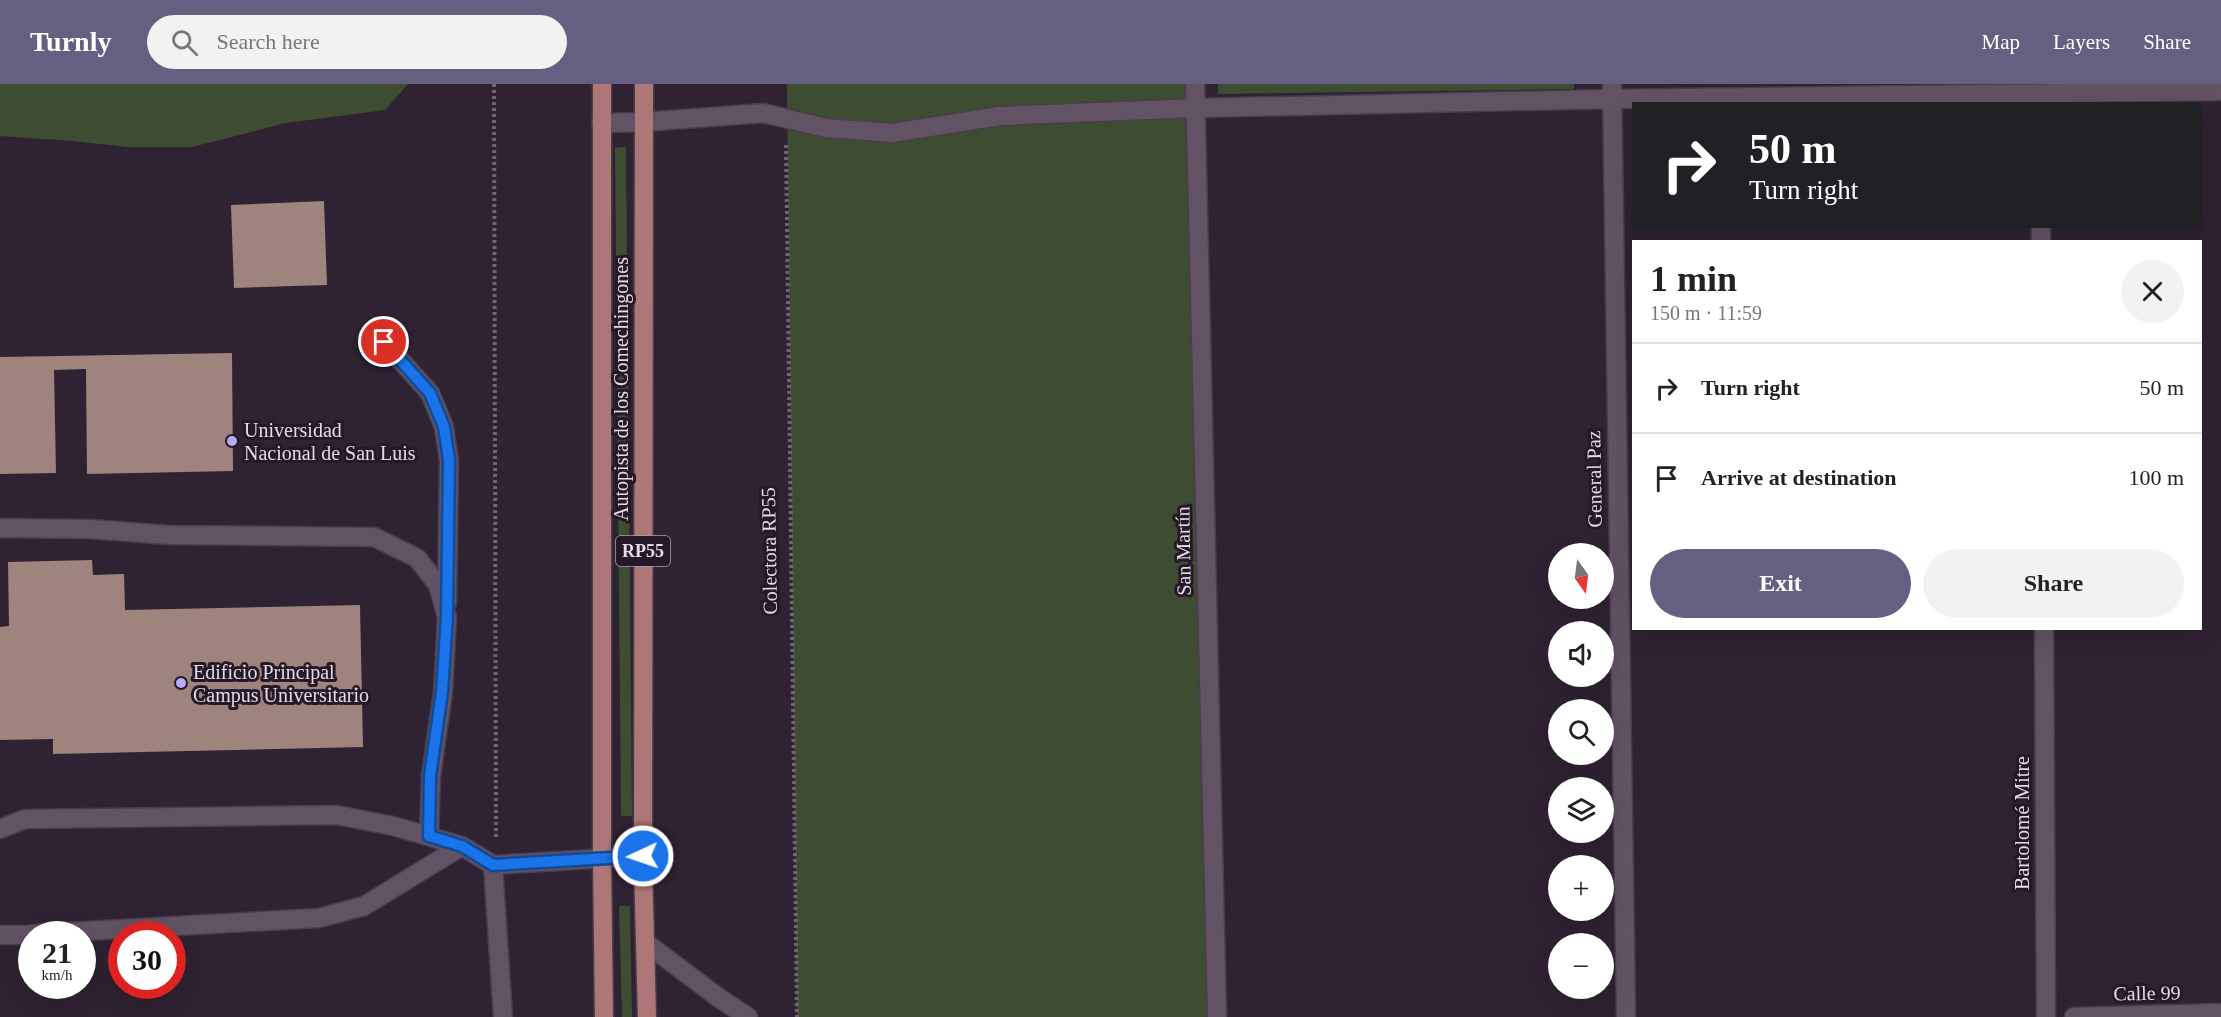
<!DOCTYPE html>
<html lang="en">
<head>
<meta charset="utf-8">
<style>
  body { margin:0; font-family:"Times New Roman",serif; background:#f2f2f2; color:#222; height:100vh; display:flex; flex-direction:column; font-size:22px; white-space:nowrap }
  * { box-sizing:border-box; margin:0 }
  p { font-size:20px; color:#767676 }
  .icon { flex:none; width:33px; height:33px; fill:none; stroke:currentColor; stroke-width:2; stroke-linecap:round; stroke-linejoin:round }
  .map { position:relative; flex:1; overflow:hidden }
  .panel { position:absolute; left:1632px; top:156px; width:570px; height:390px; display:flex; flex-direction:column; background:#fff; border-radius:0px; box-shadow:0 6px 24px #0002 }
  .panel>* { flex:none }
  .hud { position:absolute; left:1632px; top:18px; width:570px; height:126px; border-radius:0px; box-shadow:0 6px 24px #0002; background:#202124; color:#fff; overflow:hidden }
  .needle { width:39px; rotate:166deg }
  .tools { position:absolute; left:1548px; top:459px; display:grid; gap:12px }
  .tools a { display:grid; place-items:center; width:66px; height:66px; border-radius:50%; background:#fff; box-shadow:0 6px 24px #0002; font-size:30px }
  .speed { position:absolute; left:18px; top:837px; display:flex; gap:12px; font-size:30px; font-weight:700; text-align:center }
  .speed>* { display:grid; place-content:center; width:78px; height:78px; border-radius:50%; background:#fff; box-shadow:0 6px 24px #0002; line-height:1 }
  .speed small { font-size:15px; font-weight:400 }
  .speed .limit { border:9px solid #d22; background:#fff; color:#111 }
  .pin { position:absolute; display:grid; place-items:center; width:51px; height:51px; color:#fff; margin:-26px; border:3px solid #fff; border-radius:50%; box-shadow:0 2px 6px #0007 }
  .me { position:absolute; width:66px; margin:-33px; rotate:267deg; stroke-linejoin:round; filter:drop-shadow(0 0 4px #0008) }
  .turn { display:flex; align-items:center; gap:21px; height:126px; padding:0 18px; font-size:27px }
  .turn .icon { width:78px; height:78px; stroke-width:2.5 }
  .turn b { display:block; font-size:42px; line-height:51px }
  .round { display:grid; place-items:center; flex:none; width:63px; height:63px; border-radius:32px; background:#f2f2f2 }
  .head { display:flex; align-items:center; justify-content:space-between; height:102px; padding:0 18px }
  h1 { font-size:36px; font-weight:700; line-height:45px }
  .cta { display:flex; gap:12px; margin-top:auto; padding:12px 18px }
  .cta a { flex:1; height:69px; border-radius:36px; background:#656082; color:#fff; font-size:24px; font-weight:700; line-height:69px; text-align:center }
  .cta a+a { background:#f2f2f2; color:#222 }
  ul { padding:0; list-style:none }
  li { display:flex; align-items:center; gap:18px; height:90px; padding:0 18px; border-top:2px solid #e0e0e0 }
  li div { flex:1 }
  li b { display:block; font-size:22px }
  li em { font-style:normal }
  header { display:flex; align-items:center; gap:36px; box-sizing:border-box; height:84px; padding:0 30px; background:#656082; color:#fff }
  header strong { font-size:28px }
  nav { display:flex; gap:33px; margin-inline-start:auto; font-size:21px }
  .search { width:420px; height:54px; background:#f2f2f2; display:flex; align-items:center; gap:15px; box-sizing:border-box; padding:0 21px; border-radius:33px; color:#767676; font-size:22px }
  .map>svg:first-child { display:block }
  .green { fill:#3e4c32 }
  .building { fill:#9f847d }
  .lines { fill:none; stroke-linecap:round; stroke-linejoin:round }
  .lane-casing { stroke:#483d4b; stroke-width:21 }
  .street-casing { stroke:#483d4b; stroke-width:21 }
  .primary-casing { stroke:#483d4b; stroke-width:21 }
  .path { stroke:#706472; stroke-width:4; stroke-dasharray:3 3; stroke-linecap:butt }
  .lane { stroke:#615264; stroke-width:18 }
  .street { stroke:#615264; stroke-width:18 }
  .primary { stroke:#ae7777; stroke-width:18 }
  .route-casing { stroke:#114b97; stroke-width:15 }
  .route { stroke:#1a73e8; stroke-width:10 }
  .poi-dot { fill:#b7abf8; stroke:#251928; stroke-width:2 }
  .labels { text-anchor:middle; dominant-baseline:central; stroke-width:6; stroke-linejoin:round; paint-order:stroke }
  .shield { fill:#251928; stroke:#aba1ad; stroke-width:1.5 }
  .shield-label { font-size:18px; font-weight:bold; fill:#e4dbe6 }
  .street-label { font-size:20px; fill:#e4dbe6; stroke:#251928 }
  .poi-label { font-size:20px; fill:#e4dbe6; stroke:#251928; text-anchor:start }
</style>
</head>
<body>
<header>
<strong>Turnly</strong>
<div class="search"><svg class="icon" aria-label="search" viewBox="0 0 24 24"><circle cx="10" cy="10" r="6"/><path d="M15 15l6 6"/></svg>Search here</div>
<nav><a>Map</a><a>Layers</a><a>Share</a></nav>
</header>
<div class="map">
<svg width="2221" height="933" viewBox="0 0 2221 933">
  <rect width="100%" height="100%" fill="#2f2232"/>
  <path class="green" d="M0,0H408L385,26L286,39L192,63H129L71,57L0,52Z
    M787,0H1195L1217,933H797Z
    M1218,0H1574V5L1218,10Z
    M626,63L632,732H621L615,64Z
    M619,822H630L632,933H622Z"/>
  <path class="building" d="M324,117L327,201L234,204L231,121Z
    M232,269L233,387L87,390L86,285L54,286L56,389L0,390V273Z
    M92,476L93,491L124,490L125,526L360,521L363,663L53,670V655L0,656V543L9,542L8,478Z"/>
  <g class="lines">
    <g class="lane-casing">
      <path id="lane" d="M384,258L430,309L444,343L449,377L447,519
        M0,444L90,445L169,451L374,453L417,474L438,501L447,533L443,608L431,692L429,752
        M0,745L25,735L337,731L393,742L462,762L493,781
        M32,850L319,834L364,822L462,762
        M0,851H32"/>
    </g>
    <g class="street-casing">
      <path id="street" d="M1195,0L1217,933
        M1612,0L1626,933
        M601,39L644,38L763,29L826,44L892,49L1000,32L1196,24L1611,15L2221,7
        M2041,142V158
        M2044,544L2046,933
        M646,859L719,914L748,933
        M503,933L493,781L643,772
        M2074,933L2221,929"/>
    </g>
    <g class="primary-casing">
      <path id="primary" d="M602,0V774L604,933
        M644,0L643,781L647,933"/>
    </g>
    <path class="path" d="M494,0L496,754
      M786,61L797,933"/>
    <use href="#lane" class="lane"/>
    <use href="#street" class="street"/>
    <use href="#primary" class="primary"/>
  </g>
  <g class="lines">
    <g class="route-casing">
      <path id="route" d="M384,258L430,309L444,343L449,376L447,532L442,608L430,692L429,752L462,762L493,781L643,772"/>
    </g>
    <use href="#route" class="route"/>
  </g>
  <g class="poi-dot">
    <circle cx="232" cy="357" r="6"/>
    <circle cx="181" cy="599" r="6"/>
  </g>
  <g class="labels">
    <rect class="shield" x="616" y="452" width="54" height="30" rx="4.5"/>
    <g class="shield-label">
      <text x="643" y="467">RP55</text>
    </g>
    <g class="street-label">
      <text transform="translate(621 305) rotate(-90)">Autopista de los Comechingones</text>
      <text transform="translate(1594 395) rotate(-91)">General Paz</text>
      <text transform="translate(769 467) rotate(-91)">Colectora RP55</text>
      <text transform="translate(1183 467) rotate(-91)">San Martín</text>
      <text transform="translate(2022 739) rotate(-90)">Bartolomé Mitre</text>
      <text transform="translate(2147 909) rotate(-1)">Calle 99</text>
    </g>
    <g class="poi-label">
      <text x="244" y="346">Universidad<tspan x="244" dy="23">Nacional de San Luis</tspan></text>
      <text x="193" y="588">Edificio Principal<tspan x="193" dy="23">Campus Universitario</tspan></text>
    </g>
  </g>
</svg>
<div class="tools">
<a><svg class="needle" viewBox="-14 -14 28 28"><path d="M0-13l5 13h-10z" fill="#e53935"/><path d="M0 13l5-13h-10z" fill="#767676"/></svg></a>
<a><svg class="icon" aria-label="sound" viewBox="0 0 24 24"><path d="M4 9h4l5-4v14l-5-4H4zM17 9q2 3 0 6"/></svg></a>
<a><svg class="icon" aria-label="search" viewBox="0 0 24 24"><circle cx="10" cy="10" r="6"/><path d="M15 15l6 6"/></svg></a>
<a><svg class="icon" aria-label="layers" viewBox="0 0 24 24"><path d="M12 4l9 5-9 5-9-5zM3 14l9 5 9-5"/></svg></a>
<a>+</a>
<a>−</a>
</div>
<div class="speed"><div>21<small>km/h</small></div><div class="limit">30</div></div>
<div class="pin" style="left:384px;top:258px;background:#d93025"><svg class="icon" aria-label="arrive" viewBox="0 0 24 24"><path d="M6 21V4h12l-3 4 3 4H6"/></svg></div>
<svg class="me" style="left:643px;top:772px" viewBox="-20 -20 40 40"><circle r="17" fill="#1a73e8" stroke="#fff" stroke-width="3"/><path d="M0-11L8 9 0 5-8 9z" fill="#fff"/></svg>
<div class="hud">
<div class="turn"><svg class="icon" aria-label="right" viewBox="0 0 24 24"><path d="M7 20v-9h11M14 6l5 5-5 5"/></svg><div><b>50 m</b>Turn right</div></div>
</div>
<section class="panel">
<div class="head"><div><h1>1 min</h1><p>150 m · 11:59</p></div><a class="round"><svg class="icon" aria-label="close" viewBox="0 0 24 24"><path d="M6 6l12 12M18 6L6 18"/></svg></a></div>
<ul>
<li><svg class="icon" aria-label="right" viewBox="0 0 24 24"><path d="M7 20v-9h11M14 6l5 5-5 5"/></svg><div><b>Turn right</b></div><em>50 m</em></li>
<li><svg class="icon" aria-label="arrive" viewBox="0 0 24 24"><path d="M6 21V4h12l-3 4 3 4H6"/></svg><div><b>Arrive at destination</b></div><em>100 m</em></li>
</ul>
<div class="cta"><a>Exit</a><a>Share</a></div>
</section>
</div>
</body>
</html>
